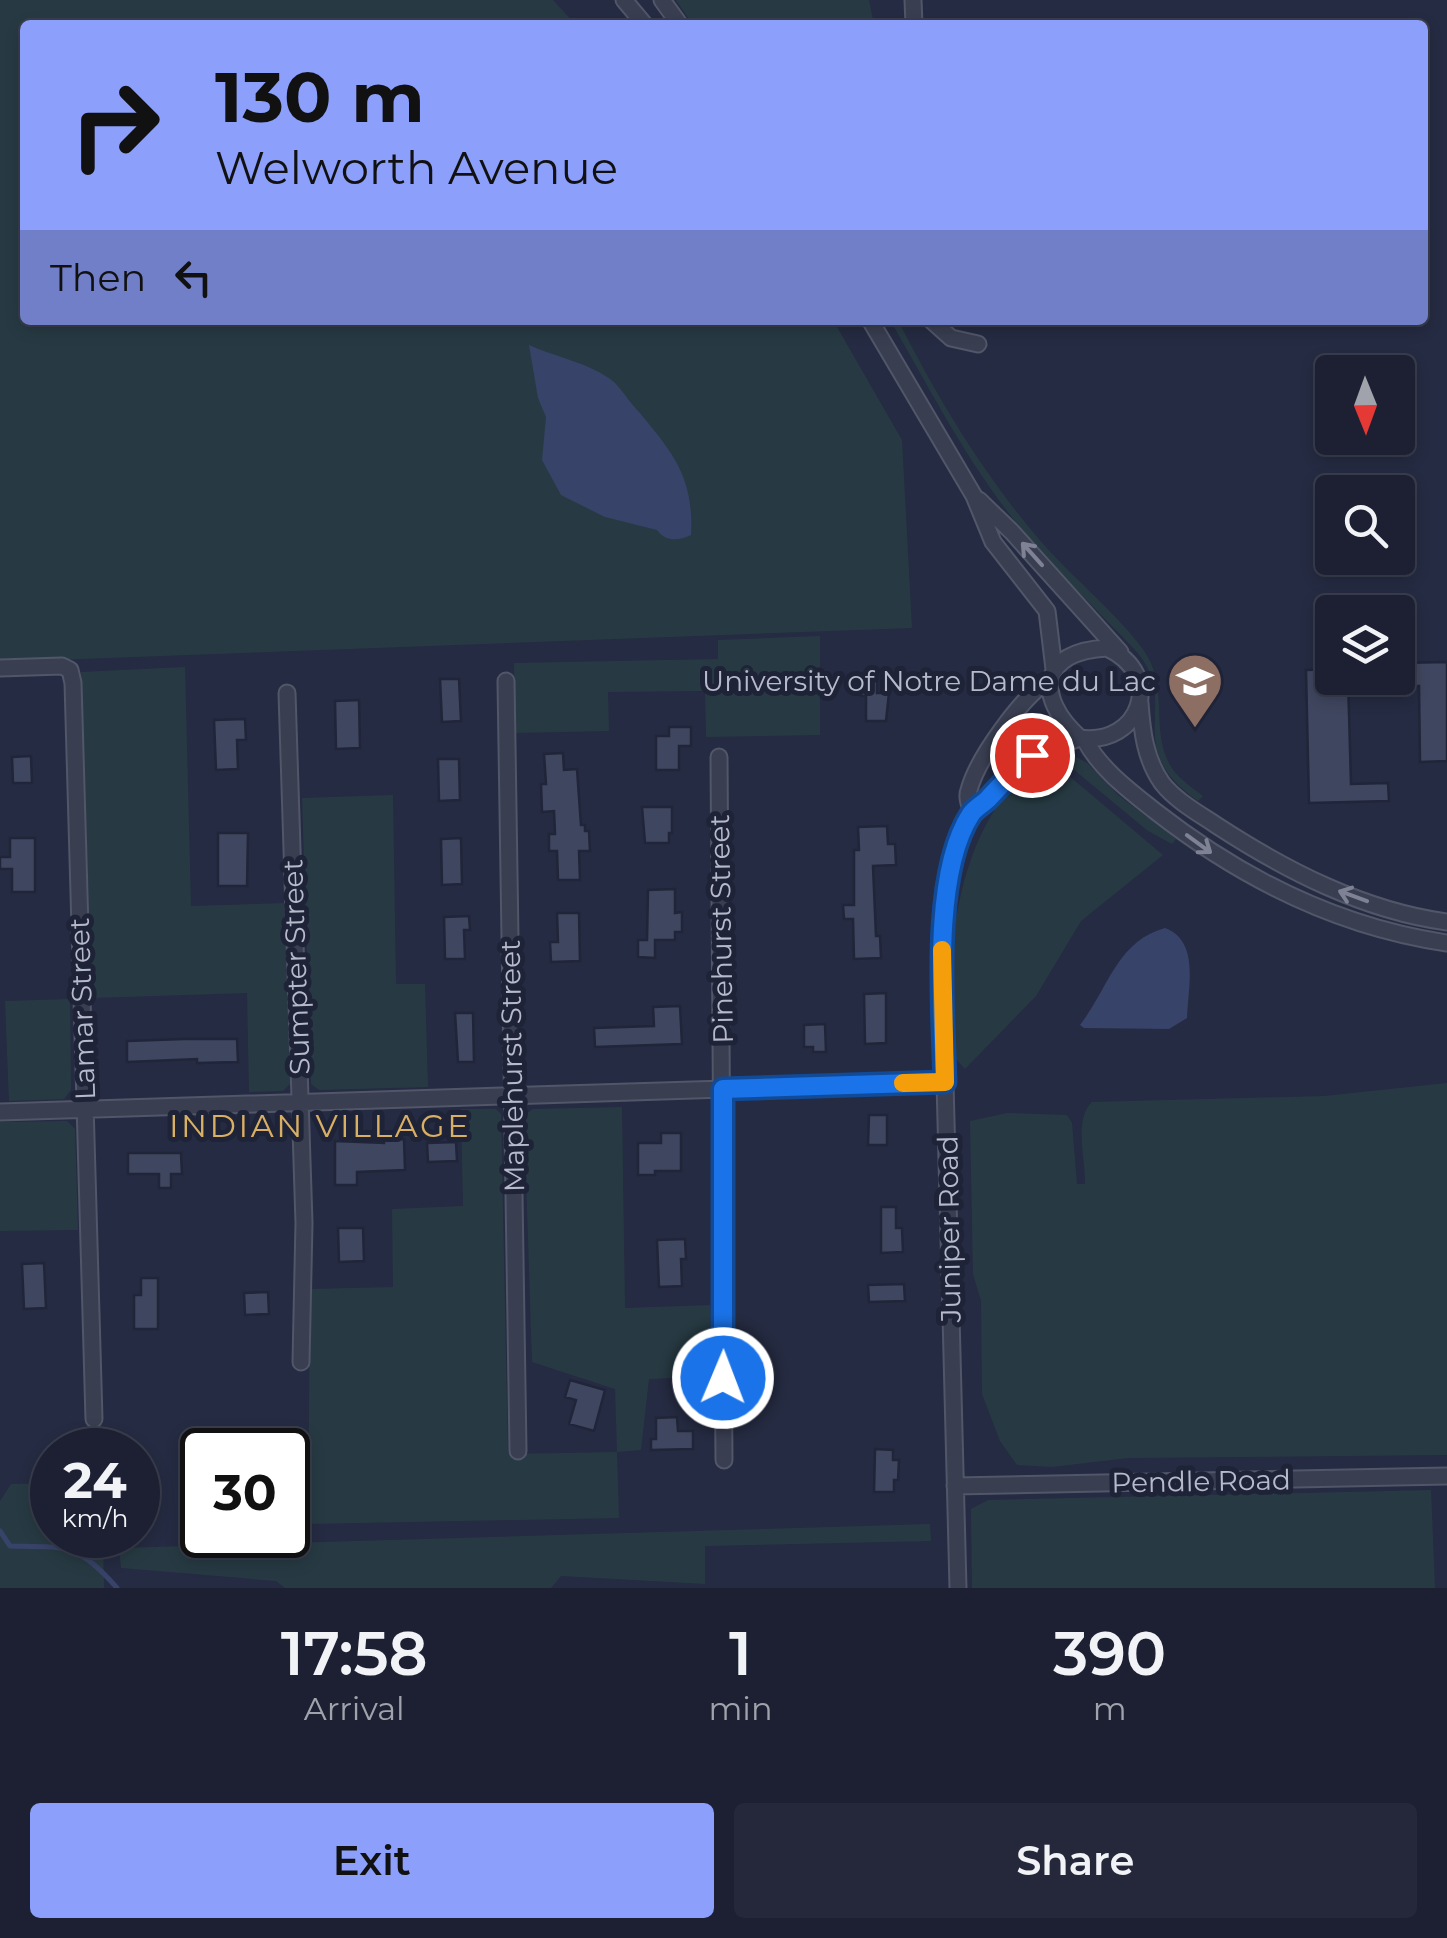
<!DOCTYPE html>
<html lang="en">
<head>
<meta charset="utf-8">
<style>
  body { margin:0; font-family:Montserrat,sans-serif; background:#25283a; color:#f1f3f6; height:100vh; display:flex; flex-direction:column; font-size:38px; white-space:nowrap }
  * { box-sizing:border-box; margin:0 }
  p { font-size:32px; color:#a0a3ac }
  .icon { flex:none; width:55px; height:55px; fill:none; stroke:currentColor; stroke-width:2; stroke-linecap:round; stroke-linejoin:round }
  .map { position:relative; height:1588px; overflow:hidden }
  .drawer { display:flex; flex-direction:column; background:#1c2032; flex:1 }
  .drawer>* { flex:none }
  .top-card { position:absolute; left:20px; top:20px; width:1408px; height:305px; border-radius:10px; box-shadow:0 5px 15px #0003,0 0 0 2px #3a3e4d; background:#8c9ffb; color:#111; overflow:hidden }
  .needle { width:65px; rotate:179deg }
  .buttons { position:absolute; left:1315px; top:355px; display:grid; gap:20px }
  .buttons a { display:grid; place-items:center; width:100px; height:100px; border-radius:10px; background:#1c2032; box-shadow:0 5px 15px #0003,0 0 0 2px #3a3e4d; font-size:50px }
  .speed { position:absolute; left:30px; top:1428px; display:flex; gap:20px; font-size:50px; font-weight:700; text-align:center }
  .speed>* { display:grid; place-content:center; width:130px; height:130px; border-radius:50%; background:#1c2032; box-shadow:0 5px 15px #0003,0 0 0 2px #3a3e4d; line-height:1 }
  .speed small { font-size:25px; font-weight:400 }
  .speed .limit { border:5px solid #111; border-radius:15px; background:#fff; color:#111 }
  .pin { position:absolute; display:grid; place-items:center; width:85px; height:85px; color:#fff; margin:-42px; border:5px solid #fff; border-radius:50%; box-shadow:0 2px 10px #0007 }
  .me { position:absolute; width:110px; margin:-55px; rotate:1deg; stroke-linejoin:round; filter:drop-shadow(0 0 8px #0008) }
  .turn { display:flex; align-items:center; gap:35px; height:210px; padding:0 30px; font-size:45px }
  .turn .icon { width:130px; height:130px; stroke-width:2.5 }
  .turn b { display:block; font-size:70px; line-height:85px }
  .then { display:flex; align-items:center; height:95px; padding:0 30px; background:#0003; gap:20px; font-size:38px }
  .eta { display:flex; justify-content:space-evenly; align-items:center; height:170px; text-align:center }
  .eta b { font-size:60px; font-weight:600; line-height:70px }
  .button { display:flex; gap:20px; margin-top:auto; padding:20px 30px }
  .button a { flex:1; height:115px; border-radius:10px; background:#8c9ffb; color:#111; font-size:40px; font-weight:600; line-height:115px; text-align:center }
  .button a+a { background:#25283a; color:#f1f3f6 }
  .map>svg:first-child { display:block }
  .green { fill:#273a43 }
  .water { fill:#384369 }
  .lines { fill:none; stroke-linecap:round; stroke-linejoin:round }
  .stream { stroke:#384369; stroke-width:5 }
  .building { fill:#3f465f; stroke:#202539; stroke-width:2.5 }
  .minor-casing { stroke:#515669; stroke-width:19 }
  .minor { stroke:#393e51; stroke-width:15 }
  .oneway { stroke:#7e8294 }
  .route-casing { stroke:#114b97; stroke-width:25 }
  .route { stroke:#1a73e8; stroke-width:18 }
  .slow { stroke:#f59e0b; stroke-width:18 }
  .labels { text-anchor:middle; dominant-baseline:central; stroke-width:10; stroke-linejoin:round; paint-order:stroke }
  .poi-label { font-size:28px; fill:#b6bacb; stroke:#1e2337; text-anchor:end }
  .street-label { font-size:28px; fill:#b6bacb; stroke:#1e2337 }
  .quarter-label { font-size:32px; letter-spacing:2.5px; fill:#d9af64; stroke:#1e2337 }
</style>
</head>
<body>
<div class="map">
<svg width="1447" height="1588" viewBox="0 0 1447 1588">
  <rect width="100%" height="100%" fill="#252b42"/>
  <path class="green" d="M0,0H553L576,25H25V320H833L902,440L912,628L0,662Z
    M676,0H869L874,25H693Z
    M890,320H898C935,394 984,475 1038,538C1070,576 1112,608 1142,648C1172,688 1147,735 1174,771C1182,781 1193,788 1203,796L1198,801C1123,749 1176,709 1143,660C1133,646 1119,634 1107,621C1077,590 1046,560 1019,526C968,464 930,389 890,320Z
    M820,636V735L706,737L705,691L608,692L609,731L515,733L514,663L718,659V640Z
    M185,667L191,906L284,903L290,1084L283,1091L249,1092L247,993L92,998L81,672Z
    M1056,755H1073L1087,763L1118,795L1176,839L1172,844L1148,831Z
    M1049,759L1163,855L1081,921L1036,996L965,1069L954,1057C954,1019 949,980 953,942C960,876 985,791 1049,759Z
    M393,795L396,984H425L428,1087L319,1090L311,1084L302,798Z
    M70,999L71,1090L64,1099L9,1101L5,1001Z
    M1447,1083V1455L1128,1458L1052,1467L1017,1465L1000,1441L982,1394L981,1301L973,1274L970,1121L1007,1113L1067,1115L1072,1123L1077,1184H1085C1086,1161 1073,1120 1092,1102L1324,1096Z
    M622,1107L625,1308L710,1305L713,1376L649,1379L641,1450L617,1452L619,1518L308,1524L310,1289L393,1287L392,1209L463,1206L461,1109H496L501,1114L508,1454L617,1452L615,1389L532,1362L524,1115L533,1109Z
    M67,1121L75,1129L78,1230L0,1231V1122Z
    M52,1483V1535H103L104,1588H0V1501L11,1484Z
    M1431,1490L1435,1588H972L971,1509L988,1500Z
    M930,1524L931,1541L705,1546V1584L561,1576L551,1588H285L276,1581L121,1568L119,1548Z"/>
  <path class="water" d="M529,345C555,357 591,363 614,382C623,391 630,403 639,412C674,454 694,478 691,535C678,541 666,542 657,530L605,517L561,495L542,460L546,417L538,398Z
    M1165,928C1200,941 1188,987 1187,1018L1169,1029L1084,1028L1080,1025C1108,989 1117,941 1165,928Z"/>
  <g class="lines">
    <path class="stream" d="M0,1531L10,1546C66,1547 78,1543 117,1588"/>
  </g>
  <path class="building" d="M1447,662V761L1420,762L1419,686L1398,687V663Z
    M1332,669V678H1348L1351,784L1388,783L1389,801L1309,803L1306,670Z
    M861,677H877V693H889L886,721H866V696H861Z
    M440,679H459L461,721L442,722Z
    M359,700L360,748L336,749L335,701Z
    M245,719L246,740H237L238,769L216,770L214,720Z
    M669,727H691V746H679V770H656V736H669Z
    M563,753L564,770L577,769L581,825H585V831H589L590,851H579L580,880H558L557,851H549V834H555L554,811L542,812L541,784H546L544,754Z
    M31,756L32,783H13L12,757Z
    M438,759H459L460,800L439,801Z
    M642,807H672V833H669V843H645Z
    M887,826L888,844H895L896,865L873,866L876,936H880L881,958L854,959L853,919H844L843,905H854V850H859L858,827Z
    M218,833H248L247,886H218Z
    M10,838H35V892H12V869H0V857H10Z
    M461,838L462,884L442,885L441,839Z
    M675,889V913L682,912V932H675V940H655V958L638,957V940H647L648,890Z
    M557,913H579L580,961L551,962L550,942H558Z
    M469,916L470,930H464L465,959H445L444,917Z
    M886,993V1043L865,1044L864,994Z
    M680,1006L682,1044L595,1047L594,1028L654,1026L653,1007Z
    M455,1013H473L474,1062H458Z
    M825,1024L826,1052H813V1047H804V1025Z
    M184,1039H237L238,1062L197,1063V1059L127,1062V1041Z
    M869,1115H887V1145H868Z
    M661,1133H681V1171H655V1175H638V1143H661Z
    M404,1139L405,1170L357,1172V1185H335V1141L384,1143V1140Z
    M456,1142L457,1161L428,1162L427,1143Z
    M128,1153H181L182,1174H171V1188H159V1174H128Z
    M881,1207H896V1228H902L903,1252L881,1253Z
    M338,1228H363L364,1261L339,1262Z
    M685,1239L686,1259H681L682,1286L659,1287L657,1240Z
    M44,1263L46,1308L24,1309L22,1264Z
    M141,1278H158V1329H134V1295H141Z
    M904,1284L905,1301L869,1302L868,1285Z
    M268,1292L269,1314L245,1315L244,1293Z
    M570,1380L605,1390L594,1431L569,1424L576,1400L565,1397Z
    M677,1417L678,1431H693V1449L651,1450V1439H656V1418Z
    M875,1449L893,1450V1460H899L898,1480H894V1492H874Z"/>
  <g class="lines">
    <g class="minor-casing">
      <path id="minor" d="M624,0L645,25
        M662,0L680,25
        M913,0L914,25
        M870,320L974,496L993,542L1047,611L1054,669
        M931,320L951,338L978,344
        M979,500L1012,532L1120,652
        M1107,648C1166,675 1140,746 1080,738C1034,697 1040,651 1107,648Z
        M0,668L62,666L70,670L73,683L94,1419
        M506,681L518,1451
        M287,693L304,1223L301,1362
        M1140,703C1142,731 1145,759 1162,783C1175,800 1198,813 1216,825C1285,870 1364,911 1447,922
        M1085,740C1100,769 1130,791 1155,811C1242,879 1337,927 1447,943
        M719,757L724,1460
        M972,813C970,806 966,797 969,790C978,757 1022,697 1050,679
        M0,1112L945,1082
        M955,1486L1447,1476
        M958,1588L945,1082L942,935L945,901L957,850L972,813L1031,755L1080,738"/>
    </g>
    <use href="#minor" class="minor"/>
  </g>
  <defs><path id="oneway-shaft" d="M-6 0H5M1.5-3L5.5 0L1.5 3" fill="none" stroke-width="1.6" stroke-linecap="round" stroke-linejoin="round" transform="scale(2.5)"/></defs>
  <g class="oneway">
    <use href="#oneway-shaft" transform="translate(1032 554) rotate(-132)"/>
    <use href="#oneway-shaft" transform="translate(1199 844) rotate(36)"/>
    <use href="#oneway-shaft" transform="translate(1353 896) rotate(-160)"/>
  </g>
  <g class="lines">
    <g class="route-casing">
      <path id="route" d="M723,1378V1089L945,1082C943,1010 931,875 971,814C975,808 983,804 988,799C1003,783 1015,769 1032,755"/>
    </g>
    <use href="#route" class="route"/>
    <path class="slow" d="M903,1083L945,1082L942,950"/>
  </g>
  <defs>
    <g id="university-pin" transform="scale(2.875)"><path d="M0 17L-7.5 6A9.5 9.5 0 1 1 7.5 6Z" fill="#8d6e63" stroke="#1e2337"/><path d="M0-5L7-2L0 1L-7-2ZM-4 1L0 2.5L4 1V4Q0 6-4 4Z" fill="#fff"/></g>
  </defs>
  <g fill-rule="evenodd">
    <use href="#university-pin" x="1195" y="681"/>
  </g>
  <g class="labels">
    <g class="poi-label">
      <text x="1156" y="681">University of Notre Dame du Lac</text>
    </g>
    <g class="street-label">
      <text transform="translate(721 929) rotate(-91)">Pinehurst Street</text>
      <text transform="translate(296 967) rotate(-92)">Sumpter Street</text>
      <text transform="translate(82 1009) rotate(-92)">Lamar Street</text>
      <text transform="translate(512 1066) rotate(-91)">Maplehurst Street</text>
      <text transform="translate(949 1229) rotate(-91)">Juniper Road</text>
      <text transform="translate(1201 1481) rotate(-1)">Pendle Road</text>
    </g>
    <g class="quarter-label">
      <text x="320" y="1125">INDIAN VILLAGE</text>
    </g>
  </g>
</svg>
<div class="buttons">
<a><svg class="needle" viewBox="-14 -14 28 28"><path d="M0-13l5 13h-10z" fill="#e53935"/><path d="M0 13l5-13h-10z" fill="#a0a3ac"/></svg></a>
<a><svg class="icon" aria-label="search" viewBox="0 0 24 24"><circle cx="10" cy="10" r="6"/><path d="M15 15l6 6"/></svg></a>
<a><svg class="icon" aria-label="layers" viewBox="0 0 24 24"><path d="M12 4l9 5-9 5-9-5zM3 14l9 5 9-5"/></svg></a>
</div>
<div class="speed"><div>24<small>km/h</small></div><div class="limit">30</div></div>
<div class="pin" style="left:1032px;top:755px;background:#d93025"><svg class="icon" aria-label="arrive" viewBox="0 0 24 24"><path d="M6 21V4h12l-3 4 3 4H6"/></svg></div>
<svg class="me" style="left:723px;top:1378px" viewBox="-20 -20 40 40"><circle r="17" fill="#1a73e8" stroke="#fff" stroke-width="3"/><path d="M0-11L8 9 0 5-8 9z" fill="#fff"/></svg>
<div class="top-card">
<div class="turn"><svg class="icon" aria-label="right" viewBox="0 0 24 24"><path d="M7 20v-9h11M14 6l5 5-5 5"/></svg><div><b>130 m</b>Welworth Avenue</div></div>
<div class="then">Then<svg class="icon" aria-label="left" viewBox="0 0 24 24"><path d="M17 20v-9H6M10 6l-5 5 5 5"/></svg></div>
</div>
</div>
<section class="drawer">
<div class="eta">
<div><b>17:58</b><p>Arrival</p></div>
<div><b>1</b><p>min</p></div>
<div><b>390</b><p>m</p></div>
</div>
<div class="button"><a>Exit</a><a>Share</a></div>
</section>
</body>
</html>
